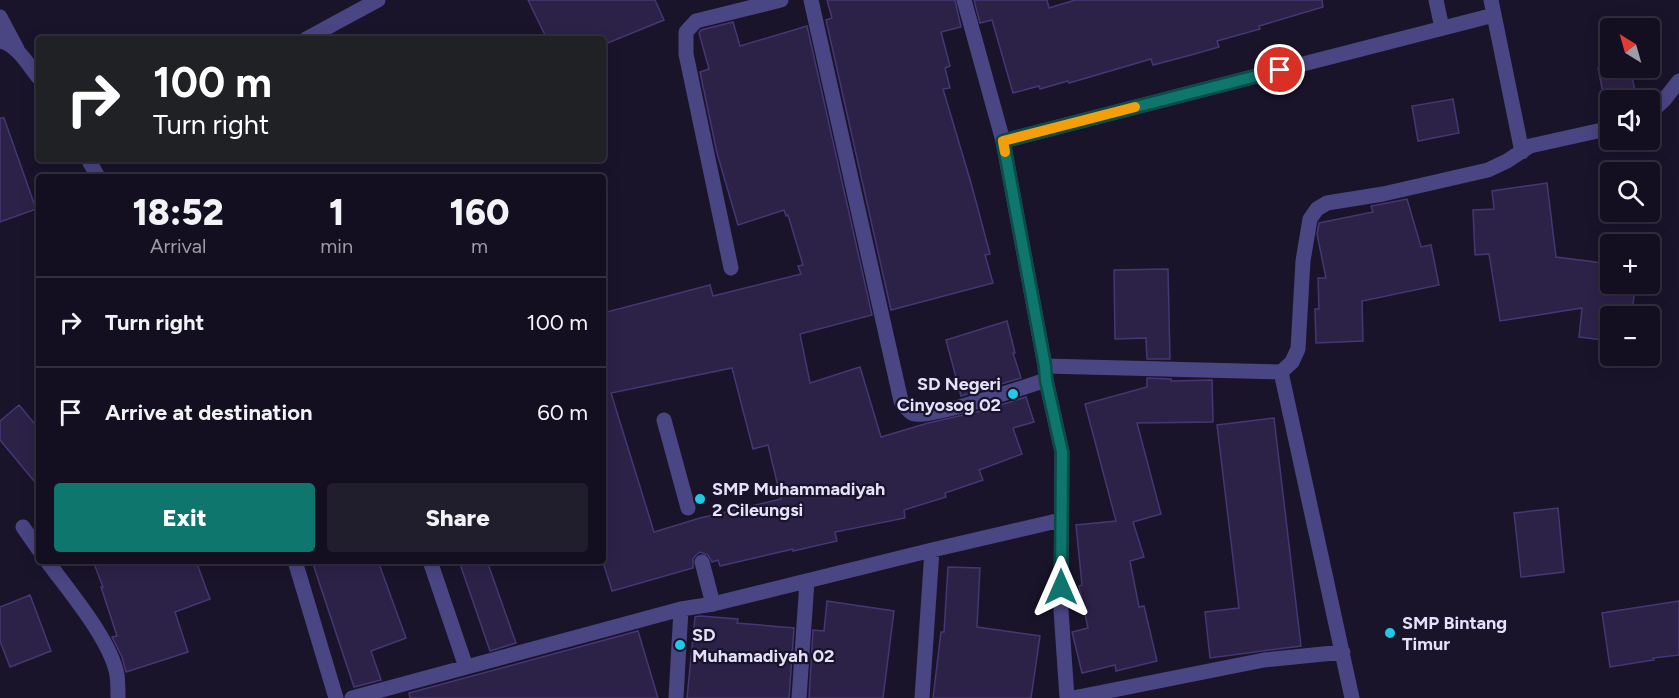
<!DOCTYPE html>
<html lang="en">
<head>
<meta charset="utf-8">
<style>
  body { margin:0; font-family:Figtree,sans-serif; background:#201d2d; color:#f1f3f6; height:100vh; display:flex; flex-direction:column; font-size:22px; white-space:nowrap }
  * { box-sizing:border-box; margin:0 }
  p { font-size:20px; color:#9d9ca5 }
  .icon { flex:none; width:33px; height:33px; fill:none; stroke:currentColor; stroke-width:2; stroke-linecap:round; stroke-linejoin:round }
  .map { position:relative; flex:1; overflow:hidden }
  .details { position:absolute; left:36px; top:174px; width:570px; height:390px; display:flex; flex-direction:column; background:#130f20; border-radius:6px; box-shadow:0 3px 15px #0003,0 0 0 2px #322f3e }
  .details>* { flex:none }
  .banner { position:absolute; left:36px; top:36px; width:570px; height:126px; border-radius:6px; box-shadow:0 3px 15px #0003,0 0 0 2px #322f3e; background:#202124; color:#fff; overflow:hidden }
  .needle { width:39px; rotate:323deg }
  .tools { position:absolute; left:1600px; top:18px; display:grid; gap:12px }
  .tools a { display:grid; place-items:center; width:60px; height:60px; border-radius:6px; background:#130f20; box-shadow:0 3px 15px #0003,0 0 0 2px #322f3e; font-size:30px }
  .pin { position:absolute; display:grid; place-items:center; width:51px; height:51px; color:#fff; margin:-26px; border:3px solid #fff; border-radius:50%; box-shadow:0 2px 6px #0007 }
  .me { position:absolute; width:66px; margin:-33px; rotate:0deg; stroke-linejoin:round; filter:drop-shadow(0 0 4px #0008) }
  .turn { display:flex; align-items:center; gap:21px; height:126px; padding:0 18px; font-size:27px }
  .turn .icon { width:78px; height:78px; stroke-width:2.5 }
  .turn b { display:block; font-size:42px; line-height:51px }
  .eta { display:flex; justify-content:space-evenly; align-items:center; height:102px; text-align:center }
  .eta b { font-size:36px; font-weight:800; line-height:42px }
  .action { display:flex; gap:12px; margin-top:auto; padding:12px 18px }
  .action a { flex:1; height:69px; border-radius:6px; background:#0f766e; color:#fff; font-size:24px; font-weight:800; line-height:69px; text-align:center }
  .action a+a { background:#201d2d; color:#f1f3f6 }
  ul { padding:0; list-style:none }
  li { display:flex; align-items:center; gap:18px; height:90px; padding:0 18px; border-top:2px solid #322f3e }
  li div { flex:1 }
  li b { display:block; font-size:22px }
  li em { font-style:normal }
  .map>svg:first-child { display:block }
  .building { fill:#2c2248; stroke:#453772; stroke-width:1.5; fill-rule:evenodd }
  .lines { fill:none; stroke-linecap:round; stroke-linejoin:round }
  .lane { stroke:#4a4583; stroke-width:15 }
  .street { stroke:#4a4583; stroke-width:15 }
  .route-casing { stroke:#0a4d48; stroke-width:15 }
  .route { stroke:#0f766e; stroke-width:10 }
  .slow { stroke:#f59e0b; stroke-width:10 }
  .poi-dot { fill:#22c9e6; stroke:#19142a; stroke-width:2 }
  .labels { text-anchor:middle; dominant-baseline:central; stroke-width:4.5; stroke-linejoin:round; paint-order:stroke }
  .poi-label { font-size:18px; font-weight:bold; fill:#e5e0fb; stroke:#19142a; text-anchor:start }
</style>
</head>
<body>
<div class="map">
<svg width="1679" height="698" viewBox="0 0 1679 698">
  <rect width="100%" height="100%" fill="#19142a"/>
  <path class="building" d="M528,0H655L664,20L603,45V39H547Z
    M827,0H955L961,27L941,32L950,66L945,68L950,88L943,89L971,183L990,254L985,255L993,283L891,310L826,20L832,18Z
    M974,0H1047L1049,8L1075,0H1322L1323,7L1259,26L1260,29L1217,41L1219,47L1191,55L1153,65L1151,59L1069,83L1068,81L1040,89L1039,86L1013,93L992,20L980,23Z
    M733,22L740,46L807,26L872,315L800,334L810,383L860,367L881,437L928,423L981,411L1026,397L1034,422L1013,428L1022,454L979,470L983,480L945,493L946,497L904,510L905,518L835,532L837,541L793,551V549L720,566L718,560L712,562L708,555L700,552L696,555L693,559V568L612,591L603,562V313L710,285L713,296L801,274L798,266L803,265L788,215L786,216L784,210L738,225L717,153L700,72L709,69L699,33L701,30ZM732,368L753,449L768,445L781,499L700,518L654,532L611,393Z
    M1598,68H1630L1635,91L1604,98Z
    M1453,99L1459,133L1418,141L1412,106Z
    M0,118H4L36,209L0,222Z
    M1547,183L1556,257L1611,264V284H1636L1631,316H1611V341L1579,337L1582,308L1500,321L1489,254L1475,255L1473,210L1494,209L1492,191Z
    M1407,199L1421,247L1431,245L1439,285L1362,301L1363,341L1316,343L1315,309H1319L1318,278H1326L1317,234L1319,223L1373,212L1371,206Z
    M1168,269L1170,359H1147L1146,338L1115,339L1114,270Z
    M1007,321L1015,353H1013L1021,378L961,396L946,340Z
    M1147,378L1171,379V381L1212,380L1213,422L1137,423L1161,514L1133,522L1144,557L1130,561L1139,607L1144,606L1157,661L1116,671L1115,665L1082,673L1072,632L1088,628L1079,586L1082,585L1076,525L1116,521L1085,404L1147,387Z
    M19,405L39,429V487L0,440V421Z
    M1274,418L1301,646L1210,658L1205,612L1239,608L1217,425Z
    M1558,508L1564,572L1521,577L1514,513Z
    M93,561H196L210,599L175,612L188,652L126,672L122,657L112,637L117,636L101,587H103Z
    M312,561H378L406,638L371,651L381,680L354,687Z
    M459,561H487L516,643L490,651Z
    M948,567L980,568L977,627L1040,636L1031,698H933L941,632H944Z
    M30,595L51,651L10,667L0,641V607Z
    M827,601L894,611L883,698H809L813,630L824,631Z
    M1679,601V655L1653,658L1654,660L1610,667L1602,613Z
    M700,616L738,619L737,623L794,628L789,698H687L695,617Z
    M638,631L658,698H410L409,693Z"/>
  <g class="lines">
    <path class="lane" d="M664,420L688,508
      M702,562L713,604"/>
    <path class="street" d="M811,0L901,401C905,406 908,412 914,414C930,419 1025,387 1046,380
      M964,0L1003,141L1045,366L1046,380L1062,452L1061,610L1067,698
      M1436,0L1442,28
      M1491,0L1522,152
      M0,17L17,49
      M306,39L378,0
      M0,41C17,44 29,66 39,78
      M1650,113L1664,100L1679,81
      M1003,141L1494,15
      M88,159L98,177
      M731,268L686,54V32L696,21L781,0
      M1045,366L1281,372L1292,362L1298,349L1303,261L1310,219L1317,209L1327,203L1383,194L1488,170L1507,161L1530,146L1611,128
      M1281,372L1352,698
      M23,527L39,550
      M47,561C68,590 111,640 117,675C118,682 118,690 118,698
      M295,561L336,698
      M430,561L466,667
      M352,698L681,609L713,604L932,550L1061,520
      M676,698L681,609
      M799,698L807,581
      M922,698L932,550
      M1073,698L1264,660L1343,652"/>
  </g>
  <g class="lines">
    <g class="route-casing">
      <path id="route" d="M1061,587L1062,452L1046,380L1045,366L1003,141L1280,70"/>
    </g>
    <use href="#route" class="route"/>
    <path class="slow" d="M1005,152L1003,141L1135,107"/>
  </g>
  <g class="poi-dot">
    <circle cx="1013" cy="394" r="6"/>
    <circle cx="700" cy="499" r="6"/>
    <circle cx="1390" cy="633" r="6"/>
    <circle cx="680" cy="645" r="6"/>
  </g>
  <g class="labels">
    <g class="poi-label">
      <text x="1001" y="384" text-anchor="end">SD Negeri<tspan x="1001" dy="21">Cinyosog 02</tspan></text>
      <text x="712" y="489">SMP Muhammadiyah<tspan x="712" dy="21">2 Cileungsi</tspan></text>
      <text x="1402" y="623">SMP Bintang<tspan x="1402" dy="21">Timur</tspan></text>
      <text x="692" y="635">SD<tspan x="692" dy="21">Muhamadiyah 02</tspan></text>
    </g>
  </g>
</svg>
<div class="tools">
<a><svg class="needle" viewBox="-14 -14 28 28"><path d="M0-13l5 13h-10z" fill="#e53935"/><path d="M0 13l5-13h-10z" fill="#9d9ca5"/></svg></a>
<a><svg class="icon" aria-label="sound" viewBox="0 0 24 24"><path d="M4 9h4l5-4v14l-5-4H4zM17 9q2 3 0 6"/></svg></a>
<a><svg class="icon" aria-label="search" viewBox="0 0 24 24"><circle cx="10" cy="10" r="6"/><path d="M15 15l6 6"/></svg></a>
<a>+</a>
<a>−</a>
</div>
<div class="pin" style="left:1280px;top:70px;background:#d93025"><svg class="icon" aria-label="arrive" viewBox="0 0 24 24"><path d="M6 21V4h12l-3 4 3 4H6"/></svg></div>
<svg class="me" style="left:1061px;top:587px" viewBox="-20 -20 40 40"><path d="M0-17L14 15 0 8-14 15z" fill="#0f766e" stroke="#fff" stroke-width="4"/></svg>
<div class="banner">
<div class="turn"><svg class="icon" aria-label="right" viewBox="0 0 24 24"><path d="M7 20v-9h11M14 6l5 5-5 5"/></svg><div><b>100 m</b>Turn right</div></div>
</div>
<section class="details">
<div class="eta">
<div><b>18:52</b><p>Arrival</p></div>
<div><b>1</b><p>min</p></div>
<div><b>160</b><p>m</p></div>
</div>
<ul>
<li><svg class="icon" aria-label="right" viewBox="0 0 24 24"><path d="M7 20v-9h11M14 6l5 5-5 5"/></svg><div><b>Turn right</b></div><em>100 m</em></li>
<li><svg class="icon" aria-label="arrive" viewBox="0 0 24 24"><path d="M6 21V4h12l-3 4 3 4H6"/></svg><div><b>Arrive at destination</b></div><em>60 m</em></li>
</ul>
<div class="action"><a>Exit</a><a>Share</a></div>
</section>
</div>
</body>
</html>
